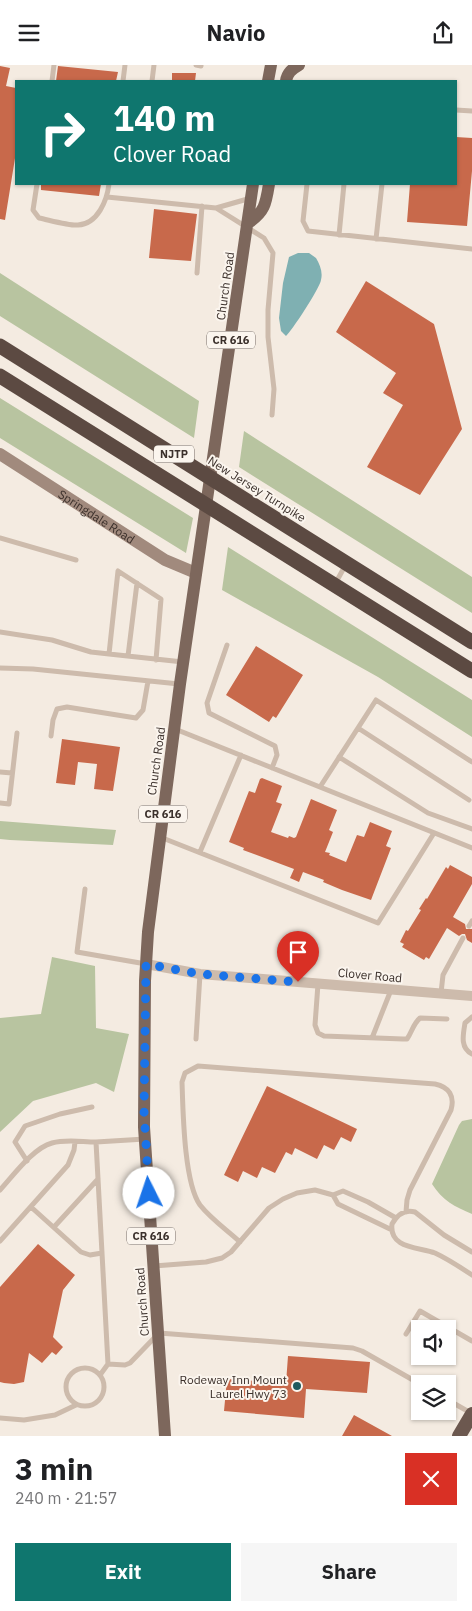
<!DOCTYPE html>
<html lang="en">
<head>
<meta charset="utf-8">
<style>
  body { margin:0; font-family:"IBM Plex Sans",sans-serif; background:#f6f6f6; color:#202124; height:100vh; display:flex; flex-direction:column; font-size:19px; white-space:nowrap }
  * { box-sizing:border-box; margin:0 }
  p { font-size:16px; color:#757577 }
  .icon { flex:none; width:28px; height:28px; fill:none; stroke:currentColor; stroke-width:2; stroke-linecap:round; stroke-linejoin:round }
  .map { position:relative; height:1371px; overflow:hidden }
  .panel { display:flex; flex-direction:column; background:#fff; flex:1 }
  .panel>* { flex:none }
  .top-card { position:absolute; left:15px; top:15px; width:442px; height:105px; border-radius:0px; box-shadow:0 1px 4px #0004; background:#0f766e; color:#fff; overflow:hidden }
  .tools { position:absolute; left:411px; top:1255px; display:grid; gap:10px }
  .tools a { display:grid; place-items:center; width:45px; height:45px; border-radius:0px; background:#fff; box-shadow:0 1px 4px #0004; font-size:25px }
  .pin { position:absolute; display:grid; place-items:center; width:42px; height:42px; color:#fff; margin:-51px -21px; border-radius:50% 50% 50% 0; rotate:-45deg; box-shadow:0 0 5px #0007 }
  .pin .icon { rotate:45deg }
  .me { position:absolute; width:55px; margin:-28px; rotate:356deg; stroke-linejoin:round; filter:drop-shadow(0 0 4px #0008) }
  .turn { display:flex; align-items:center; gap:18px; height:105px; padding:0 15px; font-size:22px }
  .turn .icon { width:65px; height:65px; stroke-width:2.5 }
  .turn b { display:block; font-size:35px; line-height:42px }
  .round { display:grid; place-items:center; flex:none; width:52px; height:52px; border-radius:0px; background:#f6f6f6 }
  .head { display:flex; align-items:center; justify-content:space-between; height:85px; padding:0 15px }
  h1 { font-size:30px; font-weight:800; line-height:38px }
  .cta { display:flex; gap:10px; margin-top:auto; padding:10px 15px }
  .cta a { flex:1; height:58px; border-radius:0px; background:#0f766e; color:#fff; font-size:20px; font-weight:800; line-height:58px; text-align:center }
  .cta a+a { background:#f6f6f6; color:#202124 }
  header { display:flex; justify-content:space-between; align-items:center; height:65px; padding:0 15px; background:#fff; font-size:22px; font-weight:800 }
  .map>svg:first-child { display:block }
  .green { fill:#b8c4a0 }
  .water { fill:#7fb0b2 }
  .building { fill:#c8694b }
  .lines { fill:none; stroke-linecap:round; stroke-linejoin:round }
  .service { stroke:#cdbbac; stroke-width:5 }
  .minor { stroke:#cdbbac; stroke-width:10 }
  .secondary { stroke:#a18a7d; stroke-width:12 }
  .primary { stroke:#7d675c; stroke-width:12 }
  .trunk { stroke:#6c584f; stroke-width:14 }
  .motorway { stroke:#5c4a42; stroke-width:15 }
  .route { stroke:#1a73e8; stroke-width:9; stroke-dasharray:0 16.2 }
  .poi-dot { fill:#1f5a5e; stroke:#fbf5ee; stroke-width:2 }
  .labels { text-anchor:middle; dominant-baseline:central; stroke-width:4; stroke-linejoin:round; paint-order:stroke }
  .shield { fill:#fbf5ee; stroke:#756b66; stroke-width:1 }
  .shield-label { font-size:11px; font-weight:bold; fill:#3b302b }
  .street-label { font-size:12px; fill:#3b302b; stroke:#fbf5ee }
  .poi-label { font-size:12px; fill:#3b302b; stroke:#fbf5ee; text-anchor:end }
</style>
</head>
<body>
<header><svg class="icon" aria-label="menu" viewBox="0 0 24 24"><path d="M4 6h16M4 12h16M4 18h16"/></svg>Navio<svg class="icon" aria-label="share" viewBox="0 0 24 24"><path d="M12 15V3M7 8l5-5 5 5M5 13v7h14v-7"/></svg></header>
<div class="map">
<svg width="472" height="1371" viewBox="0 0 472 1371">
  <rect width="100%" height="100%" fill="#f4ebe1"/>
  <path class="green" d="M0,208L199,336L194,373L0,251Z
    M0,333L193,453L186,488L0,373Z
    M244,366L472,512V548L239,402Z
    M228,482L472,635V672L378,612L222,525Z
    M0,756L116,765L113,780L10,775L0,774Z
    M52,892L95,901L96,963L129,969L114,1027L96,1018L33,1036L0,1067V953L41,949Z
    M472,1054V1149C455,1142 442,1135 432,1119L459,1060L462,1056Z"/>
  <path class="water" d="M298,188H309L316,193C320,200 323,207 321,215C320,223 291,267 286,271L281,266L279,253L283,218L289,192Z"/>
  <path class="building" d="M0,1L10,3L6,21L16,23V87L5,155L0,154Z
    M58,1L118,7L116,16H56Z
    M172,8H196L195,16H172Z
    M456,72L472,73V106L467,161L407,157L410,119H456Z
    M41,119H101L99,131L41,125Z
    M154,144L197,149L191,196L149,193Z
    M366,216L434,259L462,364L420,430L367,402L403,340L383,328L396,308L336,267Z
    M256,581L303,610L276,653L273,651L269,657L226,630Z
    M62,674L120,682L113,726L94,724L97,699L78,697L75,720L56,718Z
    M262,713L282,721L276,737L282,739L271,767L288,773L289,771L294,773L296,772L311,734L337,745L329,765L333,767L325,787L330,788L329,790L346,797L357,770L364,772L370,757L392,766L386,781L391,783L371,835L342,825L323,817L324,815L303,807L299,817L290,813L294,804L243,785L244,783L229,777L249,726L255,728L260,714Z
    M450,800L472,812V819L453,852L465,859L466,864H472V878L467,875L465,869H462L459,871L447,863L429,894L426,892L424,895L402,882L404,879L400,877L406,865L408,866L421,845L419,844L426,833L427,834L446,802L448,804Z
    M267,1021L357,1064L351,1077L341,1072L334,1085L324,1080L317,1094L295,1083L292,1090L286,1087L275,1108L262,1102L257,1113L243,1106L238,1117L224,1110Z
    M38,1179L75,1210L63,1225L53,1272L63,1282L56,1290L52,1287L42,1298L29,1288L24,1317L14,1319L4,1318L0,1317V1222Z
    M288,1291L370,1297L367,1328L306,1324L304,1353L224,1346L227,1314L286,1318Z
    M354,1350L392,1371H342Z"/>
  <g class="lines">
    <path class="service" d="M196,0L201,1
      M52,16L54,0
      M123,16L125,0
      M152,16L154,0
      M456,45L472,46
      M37,119L33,145L39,153C49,155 70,161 78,160C98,159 107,135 109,119
      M307,119L303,156L308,166L472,184
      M107,132L216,143L264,173L273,188L268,245V272L274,324L272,350
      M216,143L251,133
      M339,170L344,119
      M376,174L382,119
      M197,208L202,141
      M0,473L76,495
      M335,519L345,501
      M0,567L52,575L91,587L109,589
      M227,580L207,638L209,648L275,681L277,690L272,703
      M128,591L137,518
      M156,595L161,534L118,506L109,589L183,597
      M0,603L33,604L179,619
      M358,663L469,735
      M175,664L472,783
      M51,671L53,655L57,644L67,642L136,653L143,645L148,616
      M339,692L428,748L472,764
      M0,707L12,708
      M320,722L376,635L472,697
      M0,738L9,739L17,668
      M160,772L378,858L434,768
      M200,787L241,690
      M85,824L77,887L146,899
      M469,861L472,856
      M318,919L315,960L318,968L324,971L403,974H407C412,967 413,959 420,953L447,954
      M441,928L443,910L463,873
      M472,952L465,958C463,970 460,983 472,989
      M372,973L391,925
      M196,974L200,909
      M27,1096L15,1077L25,1061L60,1049L92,1042
      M0,1125C13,1111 33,1083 52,1078C66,1074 82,1077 96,1077
      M333,1130L338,1139L392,1165
      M31,1142L81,1187L90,1190L102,1188
      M54,1162L98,1114
      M0,1176L68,1100L74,1085L75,1077
      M240,1177C227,1165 211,1154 200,1140C184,1118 183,1046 182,1017L185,1008L198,1001L435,1019C449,1022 455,1031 451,1045L410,1125L407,1135L406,1147
      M472,1187L444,1170L415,1147C405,1144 397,1150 392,1159C389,1184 419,1182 435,1188C448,1194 460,1202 472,1210
      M154,1201L206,1197L222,1193L231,1187L269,1143L283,1134L297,1128L315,1125L333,1130L343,1126L368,1137L396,1153
      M406,1269L420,1246L472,1276
      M108,1299L125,1300L130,1298L159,1268L353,1283L362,1286L420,1319
      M66 1322a19 19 0 1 1 38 0a19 19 0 1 1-38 0Z
      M100,1310L108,1299L96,1077L145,1074
      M448,1335L471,1348
      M0,1353L24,1355L55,1350L76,1340"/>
    <path class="minor" d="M146,899L200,909L472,931"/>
    <path class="secondary" id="s1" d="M0,389L165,495L196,508"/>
    <path class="primary" d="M268,16L271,0
      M286,16C287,8 292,4 299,0
      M248,158C265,147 266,138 269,119
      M165,1371L144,1062L145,916L148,867L180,619L253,119"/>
    <path class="trunk" d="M459,1371L472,1349"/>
    <path class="motorway" d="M0,281L472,577
      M0,311L472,606"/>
  </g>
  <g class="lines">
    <path class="route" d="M149,1128L144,1046L146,899L200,909L298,917"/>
  </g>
  <circle class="poi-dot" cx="297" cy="1321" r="5"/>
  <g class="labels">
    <g class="shield">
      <rect x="207" y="266.5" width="48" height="17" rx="4"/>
      <rect x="154" y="380.5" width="40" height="17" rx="4"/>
      <rect x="139" y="740.5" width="48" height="17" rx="4"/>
      <rect x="127" y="1162.5" width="48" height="17" rx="4"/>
    </g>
    <g class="shield-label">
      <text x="231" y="275">CR 616</text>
      <text x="174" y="389">NJTP</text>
      <text x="163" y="749">CR 616</text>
      <text x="151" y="1171">CR 616</text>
    </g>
    <g class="street-label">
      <text transform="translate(225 221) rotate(-82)">Church Road</text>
      <text transform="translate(257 424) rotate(32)">New Jersey Turnpike</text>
      <text stroke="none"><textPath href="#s1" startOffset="115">Springdale Road</textPath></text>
      <text transform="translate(156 696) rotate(-82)">Church Road</text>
      <text transform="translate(370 910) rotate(5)">Clover Road</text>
      <text transform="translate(142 1237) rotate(-94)">Church Road</text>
    </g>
    <g class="poi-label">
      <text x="287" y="1314">Rodeway Inn Mount<tspan x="287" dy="14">Laurel Hwy 73</tspan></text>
    </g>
  </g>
</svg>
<div class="tools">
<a><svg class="icon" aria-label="sound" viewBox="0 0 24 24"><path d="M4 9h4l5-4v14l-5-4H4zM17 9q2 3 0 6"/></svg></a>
<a><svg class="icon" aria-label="layers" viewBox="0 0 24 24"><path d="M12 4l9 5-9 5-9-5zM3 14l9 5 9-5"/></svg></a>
</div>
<div class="pin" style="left:298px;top:917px;background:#d93025"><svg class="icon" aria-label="arrive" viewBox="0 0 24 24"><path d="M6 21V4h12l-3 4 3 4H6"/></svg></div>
<svg class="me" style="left:149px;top:1128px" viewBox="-20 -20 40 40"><circle r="19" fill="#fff"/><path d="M0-13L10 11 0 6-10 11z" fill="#1a73e8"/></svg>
<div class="top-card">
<div class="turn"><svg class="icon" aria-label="right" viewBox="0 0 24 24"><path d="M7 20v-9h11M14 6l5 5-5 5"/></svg><div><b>140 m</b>Clover Road</div></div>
</div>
</div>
<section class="panel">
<div class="head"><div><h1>3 min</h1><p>240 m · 21:57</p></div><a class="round" style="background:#d93025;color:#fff"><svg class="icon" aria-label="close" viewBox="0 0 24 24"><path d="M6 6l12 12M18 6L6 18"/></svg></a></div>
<div class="cta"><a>Exit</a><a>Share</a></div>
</section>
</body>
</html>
